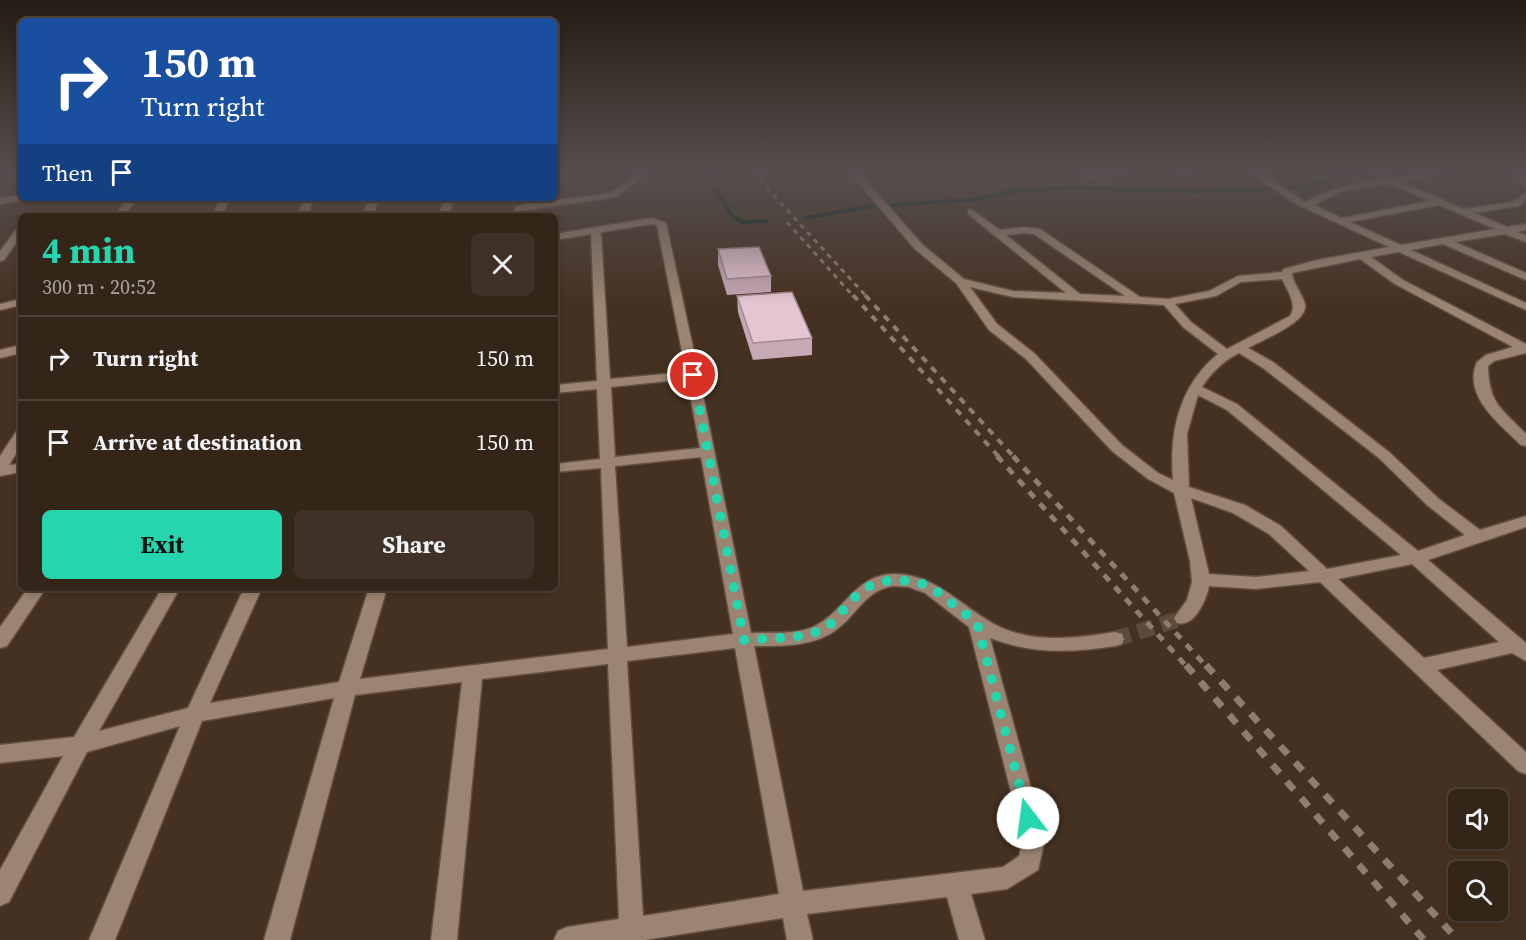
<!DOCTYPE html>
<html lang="en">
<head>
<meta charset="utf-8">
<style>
  body { margin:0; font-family:"Source Serif 4",serif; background:#3f3126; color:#f1f3f6; height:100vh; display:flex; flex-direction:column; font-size:22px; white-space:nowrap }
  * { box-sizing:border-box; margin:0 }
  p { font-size:20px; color:#a9a5a2 }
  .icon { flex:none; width:33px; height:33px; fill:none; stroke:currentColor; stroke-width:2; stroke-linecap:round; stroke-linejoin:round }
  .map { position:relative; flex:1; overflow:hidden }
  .side { position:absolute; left:18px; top:213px; width:540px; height:378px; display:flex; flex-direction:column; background:#342519; border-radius:9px; box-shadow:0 3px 9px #0003,0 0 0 2px #4e4238 }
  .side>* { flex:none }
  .top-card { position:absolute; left:18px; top:18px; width:540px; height:183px; border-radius:9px; box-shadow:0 3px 9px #0003,0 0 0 2px #4e4238; background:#1a4fa0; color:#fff; overflow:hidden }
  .fabs { position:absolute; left:1448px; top:789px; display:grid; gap:12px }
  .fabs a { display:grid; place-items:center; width:60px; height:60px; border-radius:9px; background:#342519; box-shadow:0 3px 9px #0003,0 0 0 2px #4e4238; font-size:30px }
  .pin { position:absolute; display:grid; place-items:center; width:51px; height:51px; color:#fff; margin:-26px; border:3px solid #fff; border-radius:50%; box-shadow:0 2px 6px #0007 }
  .me { position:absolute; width:66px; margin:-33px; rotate:345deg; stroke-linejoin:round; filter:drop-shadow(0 0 4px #0008) }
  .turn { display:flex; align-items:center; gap:21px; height:126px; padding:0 24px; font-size:27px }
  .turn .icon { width:78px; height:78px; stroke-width:2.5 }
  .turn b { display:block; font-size:42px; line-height:51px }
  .then { display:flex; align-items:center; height:57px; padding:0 24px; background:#0003; gap:12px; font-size:22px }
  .round { display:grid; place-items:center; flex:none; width:63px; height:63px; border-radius:9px; background:#3f3126 }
  .headline { display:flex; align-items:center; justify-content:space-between; height:102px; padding:0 24px }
  h1 { font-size:36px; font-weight:700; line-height:45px; color:#25d5ae }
  .cta { display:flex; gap:12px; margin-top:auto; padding:12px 24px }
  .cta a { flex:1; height:69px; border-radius:9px; background:#25d5ae; color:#111; font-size:24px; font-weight:700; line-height:69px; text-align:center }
  .cta a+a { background:#3f3126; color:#f1f3f6 }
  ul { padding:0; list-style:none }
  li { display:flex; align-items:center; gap:18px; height:84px; padding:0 24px; border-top:2px solid #4e4238 }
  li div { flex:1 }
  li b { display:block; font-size:22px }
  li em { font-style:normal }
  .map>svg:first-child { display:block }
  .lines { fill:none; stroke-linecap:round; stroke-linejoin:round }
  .stream { stroke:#012123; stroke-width:4 }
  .minor-tunnel { stroke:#5d4a3b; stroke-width:16; stroke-dasharray:16 8; stroke-linecap:butt }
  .minor-casing { stroke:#604f41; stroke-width:3 }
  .minor { fill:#9b8471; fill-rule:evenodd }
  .rail-far3 { stroke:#8e7d70; stroke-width:3; stroke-dasharray:5 5; stroke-linecap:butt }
  .rail-far2 { stroke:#8e7d70; stroke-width:4; stroke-dasharray:7 7; stroke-linecap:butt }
  .rail-far1 { stroke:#8e7d70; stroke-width:5; stroke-dasharray:8 8; stroke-linecap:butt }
  .rail { stroke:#8e7d70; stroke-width:7; stroke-dasharray:11 11; stroke-linecap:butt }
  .wall { fill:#c5a9b5 }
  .building { fill:#e5c5d2; stroke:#a08a93; stroke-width:1.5 }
  .route { stroke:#25d5ae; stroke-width:10; stroke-dasharray:0 18 }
</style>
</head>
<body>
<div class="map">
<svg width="1526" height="940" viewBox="0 0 1526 940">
  <rect width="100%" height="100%" fill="#453121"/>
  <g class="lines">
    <path class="stream" d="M705,173L733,217L743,222L766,221
      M1288,187L1326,183L1344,173
      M891,205L970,200L1023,190L1079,188L1195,192L1271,189
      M806,218L873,206"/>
    <path class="minor-tunnel" d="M1115,639L1183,618"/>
    <g class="minor-casing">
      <path id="minor" d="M638,173H647L617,197L527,210L523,211V216H513L516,207L527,204L611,193Z
        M850,173H859L923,245L964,279L1013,291L1066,293L968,214V210L971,209L1000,230L1024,227L1040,229L1140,297L1168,299L1209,291L1238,276L1282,272L1284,269L1317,260L1389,247L1294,203L1251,173H1261L1306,202C1330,188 1353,184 1381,180L1368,173H1379L1392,178L1424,173H1444L1401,182L1464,209L1513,202L1526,192V200L1519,206L1474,213L1507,227L1526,224V230L1517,232L1526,235V242L1505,234L1455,242L1526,273V280L1443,244L1411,250L1526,303V310L1399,252L1371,257L1403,280L1526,344V353L1494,361L1488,366C1489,404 1501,408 1526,434V446L1521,445C1500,424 1462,396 1477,362L1486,355L1513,347L1395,284L1360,259L1292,273C1293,284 1302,293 1305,304C1309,322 1262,340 1248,348L1273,362L1389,452L1439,499L1480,530L1526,516V527L1428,560L1526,643V661L1512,653L1437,670L1526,752V774L1518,771L1320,582L1256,589L1209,586C1206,601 1194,628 1177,623L1174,618L1187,600L1192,582L1190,561L1174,493L1148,479L1112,451L1026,359L989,330L956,283L915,249ZM1390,184L1430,201L1342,218L1314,205L1342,191ZM1439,205L1495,229L1401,245L1350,222ZM1024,233L1034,234L1125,296L1080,294L1006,235ZM1282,279C1287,290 1298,305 1290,316L1227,349L1191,322L1175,304L1216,296L1241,282ZM970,287L1013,297L1164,305L1183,327L1218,354C1179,386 1169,431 1173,480L1158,473L1122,445L1034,353L997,324ZM1239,353L1263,368L1379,458L1427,505L1465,535L1418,551L1237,404L1202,387C1212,372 1223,361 1239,353ZM1198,395L1227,410L1401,555L1327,569L1281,526L1245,505L1189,487L1187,434ZM1191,498L1233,513L1269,534L1309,571L1256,577L1209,574ZM1412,564L1499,642L1424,658L1338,579Z
        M1084,173H1124L1120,176L1086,178L1082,175Z
        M1180,173H1192L1184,176Z
        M1512,173H1521L1526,177V185Z
        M21,195V198H26L24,200L0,204V198Z
        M128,198H138L124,216H114Z
        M221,198H231L221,216H211Z
        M304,198H314L307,216H297Z
        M369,198H379L373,216H363Z
        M444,198H454L449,216H439Z
        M652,218L666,223L699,375L751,633C771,632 796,635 815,626C845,611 855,575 893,574C936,573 962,608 998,626C1034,644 1077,638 1115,632L1122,634L1124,639L1122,644L1115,646C1071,653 1032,654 990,638L1045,839L1038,870L1007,889L971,894L985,940H959L947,897L807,914L813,940H787L783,918L645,940H554L558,931L567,927L619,919L608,664L482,679L457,940H431L462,682L355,695L290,940H264L334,698L202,721L115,940H89L180,726L87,752L9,902L0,906V870L63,756L0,763V745L74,737L162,588H180L99,731L188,708L244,588H262L210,703L339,682L369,588H387L360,679L608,649L601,468L555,472V464L600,459L597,389L555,393V385L597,381L591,234L555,240V234ZM652,224L657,225L686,372L610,379L601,232ZM687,379L700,448L615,457L611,387ZM701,457L733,634L627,647L615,466ZM894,586L909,587L925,593L969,627L1023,839L1019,856L1003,867L803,891L754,646C781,646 813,647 836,630C857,615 866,589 894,586ZM735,648L779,894L643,916L627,661Z
        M21,226V236L4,260L0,261V251L18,227Z
        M21,299V305L0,310V304Z
        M21,345V353L0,358V350Z
        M21,431V446L9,465L21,464V472L0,476V456L16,432Z
        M28,588H46L7,646L0,648V627Z"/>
    </g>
    <use href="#minor" class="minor"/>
    <path class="rail-far3" d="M753,173L867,297
      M787,222L854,297"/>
    <path class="rail-far2" d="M853,295L999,457
      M865,295L1014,457"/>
    <path class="rail-far1" d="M997,456L1187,667
      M1013,456L1207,667"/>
    <path class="rail" d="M1186,665L1424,940
      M1206,665L1458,940"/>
  </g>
  <path class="wall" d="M718,249L771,276V292L727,295L718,265Z
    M737,296L812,338V355L753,360L738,312Z"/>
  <path class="building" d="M759,247L771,276L727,279L718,249Z
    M792,292L812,338L753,343L737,296Z"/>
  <linearGradient id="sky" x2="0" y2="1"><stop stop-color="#261b12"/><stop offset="0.57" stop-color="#564e4e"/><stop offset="1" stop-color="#564e4e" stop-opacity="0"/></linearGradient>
  <rect width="1526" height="305" fill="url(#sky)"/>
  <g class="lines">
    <path class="route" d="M693,375L744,640L796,637L814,633L829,626L855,597L870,586L890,580L912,581L930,586L977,623L1028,818"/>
  </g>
</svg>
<div class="fabs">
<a><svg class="icon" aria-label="sound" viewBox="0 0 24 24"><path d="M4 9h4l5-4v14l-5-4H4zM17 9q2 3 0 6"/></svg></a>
<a><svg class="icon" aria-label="search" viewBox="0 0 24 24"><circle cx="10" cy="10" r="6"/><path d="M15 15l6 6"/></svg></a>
</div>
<div class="pin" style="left:693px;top:375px;background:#d93025"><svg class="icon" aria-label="arrive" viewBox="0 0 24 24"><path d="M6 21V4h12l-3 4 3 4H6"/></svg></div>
<svg class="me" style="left:1028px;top:818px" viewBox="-20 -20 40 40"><circle r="19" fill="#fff"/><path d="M0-13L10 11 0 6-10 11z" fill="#25d5ae"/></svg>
<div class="top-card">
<div class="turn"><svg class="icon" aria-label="right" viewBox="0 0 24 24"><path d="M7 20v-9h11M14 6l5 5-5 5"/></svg><div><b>150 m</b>Turn right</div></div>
<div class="then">Then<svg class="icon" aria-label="arrive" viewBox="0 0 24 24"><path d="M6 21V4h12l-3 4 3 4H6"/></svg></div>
</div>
<section class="side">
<div class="headline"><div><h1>4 min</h1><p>300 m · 20:52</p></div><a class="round"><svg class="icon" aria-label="close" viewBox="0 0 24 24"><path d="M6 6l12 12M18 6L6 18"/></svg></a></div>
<ul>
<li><svg class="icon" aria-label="right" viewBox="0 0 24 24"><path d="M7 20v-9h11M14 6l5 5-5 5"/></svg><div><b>Turn right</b></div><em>150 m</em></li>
<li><svg class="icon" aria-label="arrive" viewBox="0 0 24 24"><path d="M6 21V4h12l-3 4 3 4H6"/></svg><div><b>Arrive at destination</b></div><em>150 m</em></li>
</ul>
<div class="cta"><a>Exit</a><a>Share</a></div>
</section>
</div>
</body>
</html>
